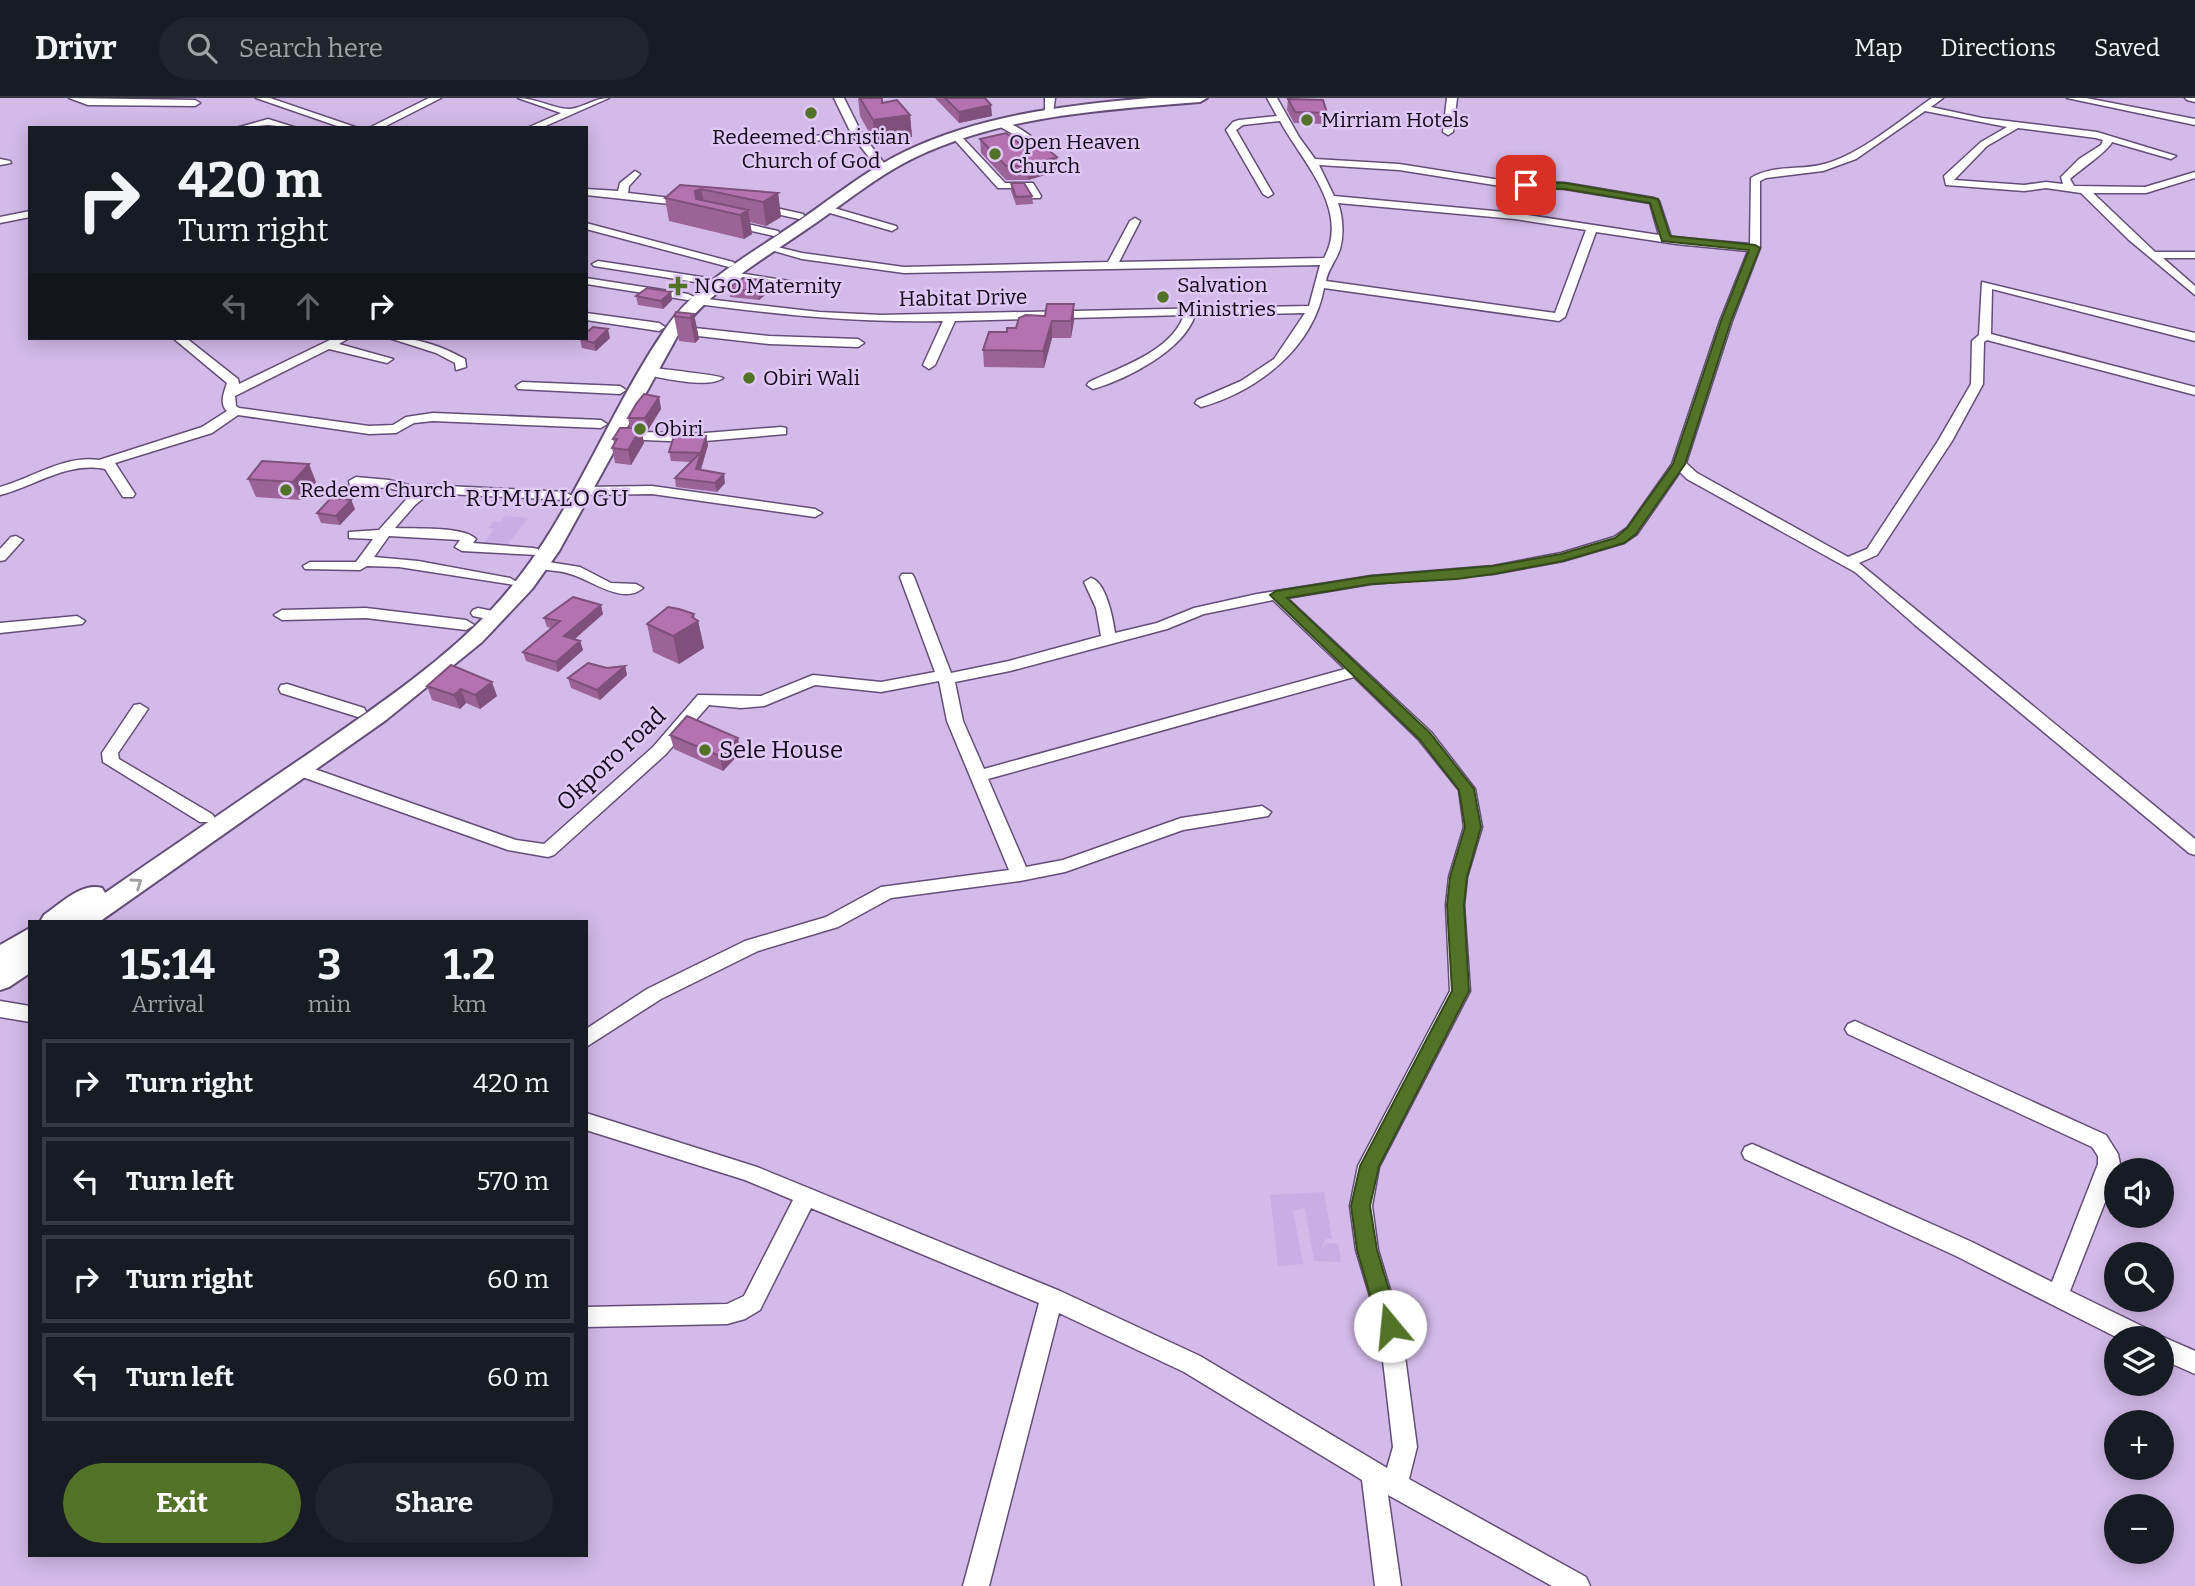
<!DOCTYPE html>
<html lang="en">
<head>
<meta charset="utf-8">
<style>
  body { margin:0; font-family:Bitter,serif; background:#20242c; color:#f1f3f6; height:100vh; display:flex; flex-direction:column; font-size:26px; white-space:nowrap }
  * { box-sizing:border-box; margin:0 }
  p { font-size:23px; color:#9ea1a6 }
  .icon { flex:none; width:38px; height:38px; fill:none; stroke:currentColor; stroke-width:2; stroke-linecap:round; stroke-linejoin:round }
  .map { position:relative; flex:1; overflow:hidden }
  .side { position:absolute; left:28px; top:822px; width:560px; height:637px; display:flex; flex-direction:column; background:#171b24; border-radius:0px; box-shadow:0 4px 18px #0003 }
  .side>* { flex:none }
  .top-card { position:absolute; left:28px; top:28px; width:560px; height:214px; border-radius:0px; box-shadow:0 4px 18px #0003; background:#171b24; color:#f1f3f6; overflow:hidden }
  .fabs { position:absolute; left:2104px; top:1060px; display:grid; gap:14px }
  .fabs a { display:grid; place-items:center; width:70px; height:70px; border-radius:50%; background:#171b24; box-shadow:0 4px 18px #0003; font-size:35px }
  .pin { position:absolute; display:grid; place-items:center; width:60px; height:60px; color:#fff; margin:-30px; border-radius:14px; box-shadow:0 4px 10px #0006 }
  .me { position:absolute; width:77px; margin:-38px; rotate:343deg; stroke-linejoin:round; filter:drop-shadow(0 0 5px #0008) }
  .turn { display:flex; align-items:center; gap:24px; height:147px; padding:0 35px; font-size:32px }
  .turn .icon { width:91px; height:91px; stroke-width:2.5 }
  .turn b { display:block; font-size:49px; line-height:60px }
  .lanes { display:flex; align-items:center; height:66px; padding:0 35px; background:#0003; justify-content:center; gap:35px; direction:ltr }
  .lanes .off { opacity:.35 }
  .eta { display:flex; justify-content:space-evenly; align-items:center; height:119px; text-align:center }
  .eta b { font-size:42px; font-weight:700; line-height:49px }
  .action { display:flex; gap:14px; margin-top:auto; padding:14px 35px }
  .action a { flex:1; height:80px; border-radius:42px; background:#527228; color:#fff; font-size:28px; font-weight:700; line-height:80px; text-align:center }
  .action a+a { background:#20242c; color:#f1f3f6 }
  ul { padding:0; list-style:none }
  li { display:flex; align-items:center; gap:21px; height:88px; margin:0 14px 10px; padding:0 21px; border:4px solid #363941; border-radius:0px }
  li div { flex:1 }
  li b { display:block; font-size:26px }
  li em { font-style:normal }
  header { display:flex; align-items:center; gap:42px; box-sizing:border-box; height:98px; padding:0 35px; background:#171b24; border-bottom:2px solid #363941 }
  header strong { font-size:33px }
  nav { display:flex; gap:38px; margin-inline-start:auto; font-size:24px }
  .search { width:490px; height:63px; background:#20242c; display:flex; align-items:center; gap:18px; box-sizing:border-box; padding:0 24px; border-radius:38px; color:#9ea1a6; font-size:26px }
  .map>svg:first-child { display:block }
  .built { fill:#caade2 }
  .lines { fill:none; stroke-linecap:round; stroke-linejoin:round }
  .minor-casing { stroke:#644e77; stroke-width:3 }
  .secondary-casing { stroke:#644e77; stroke-width:4 }
  .minor { fill:#fff; fill-rule:evenodd }
  .secondary { fill:#fff; fill-rule:evenodd }
  .wall { fill:#9b6397 }
  .shaded-wall { fill:#7e507b }
  .building { fill:#b473b0; stroke:#7e507b; stroke-width:2 }
  .oneway { stroke:#a09da3 }
  .route { fill:#527228; stroke:#354a1a; stroke-width:2 }
  .poi-dot { fill:#527228; stroke:#e0c7f6; stroke-width:2.5 }
  .labels { text-anchor:middle; dominant-baseline:central; stroke-width:5; stroke-linejoin:round; paint-order:stroke }
  .far-poi-label { font-size:21px; fill:#120919; stroke:#e0c7f6; text-anchor:start }
  .far-street-label { font-size:21px; fill:#120919; stroke:#e0c7f6 }
  .far-quarter-label { font-size:23px; letter-spacing:2px; fill:#120919; stroke:#e0c7f6 }
  .poi-label { font-size:24px; fill:#120919; stroke:#e0c7f6; text-anchor:start }
  .street-label { font-size:24px; fill:#120919; stroke:#e0c7f6 }
</style>
</head>
<body>
<header>
<strong>Drivr</strong>
<div class="search"><svg class="icon" aria-label="search" viewBox="0 0 24 24"><circle cx="10" cy="10" r="6"/><path d="M15 15l6 6"/></svg>Search here</div>
<nav><a>Map</a><a>Directions</a><a>Saved</a></nav>
</header>
<div class="map">
<svg width="2195" height="1488" viewBox="0 0 2195 1488">
  <rect width="100%" height="100%" fill="#d3bae9"/>
  <path class="built" d="M504,418L528,420L504,451L481,449L494,431L489,430L494,423L500,424Z
    M1324,1094L1332,1141H1326L1320,1152L1326,1145L1338,1146L1341,1164L1314,1163L1305,1110L1293,1113L1303,1166L1278,1168L1270,1097Z"/>
  <g class="lines">
    <g class="minor-casing">
      <path id="minor" d="M69,0L195,2L200,5L195,8L88,7Z
        M256,0H270L358,30H343Z
        M429,0H441L382,30H369Z
        M518,0C536,0 557,12 570,11C583,10 594,0 609,0L541,30H527L561,15Z
        M834,0H844L862,36L884,65L883,67H875L854,40L797,44L795,42L800,39L851,35Z
        M1045,0H1055L1053,16L1045,14Z
        M1267,0H1277L1299,39L1315,61L1399,66L1494,81L1565,85L1654,100L1659,103L1671,139L1750,146L1751,80C1771,67 1798,72 1820,67C1858,59 1900,22 1932,0H1943L1931,9L1982,20L2097,34L2176,58L2171,61L2112,44C2107,54 2081,71 2070,81L2074,88L2145,89L2195,74V80L2146,95H2093L2155,154H2195V160H2163L2195,188V197L2129,142L2081,95L2046,90L2024,93L1946,87L1944,78L1981,44L2007,29L1925,13L1856,61L1823,73L1766,80L1760,83V150L1732,223L1686,365L1697,375L1848,459L1867,451L1938,343L1971,286L1972,243L1979,237L1982,184L2195,235V243L1992,191L1991,236L2195,289V297L1987,242L1984,244L1983,286L1952,343L1877,457L1859,465L2195,741V757L2189,755L1915,527L1855,474L1687,381L1680,374L1637,436L1624,445L1563,463L1493,476L1371,486L1287,500L1431,634L1475,691L1482,729L1467,779L1464,807L1470,893L1379,1069L1372,1108L1378,1152L1401,1228L1417,1349L1409,1381L1586,1479L1590,1488H1552L1388,1397L1401,1488H1375L1362,1382L1184,1274L1059,1215L989,1488H963L1039,1205L811,1110L760,1212L745,1221L727,1226L586,1229V1209L727,1206L744,1198L793,1102L745,1082L586,1032V1015L757,1069L1060,1193L1200,1258L1387,1370L1393,1349L1379,1228L1356,1152L1350,1108L1358,1068L1450,893L1446,807L1449,779L1464,729L1459,692L1419,642L1354,579L988,681L1026,769L1063,762L1181,720L1262,708L1271,714L1268,718L1183,732L1065,774L1020,783L891,800L838,829L758,853L661,901L586,949V931L647,891L745,843L826,819L881,789L1009,772L947,623L939,583L881,594L815,587L764,608L741,610L709,607L665,657L554,757L548,759L508,752L294,676L292,672L300,666L306,668L516,742L544,746L653,649L698,597L761,598L813,577L881,584L935,574L900,479L902,476H912L914,479L951,575L1009,563L1101,538L1096,510L1084,484L1091,480C1106,484 1113,520 1115,535L1157,525L1194,510L1257,496L1371,478L1493,468L1561,455L1614,439L1627,430L1672,366L1720,223L1748,153L1676,146L1596,134L1565,219L1559,223L1324,190C1313,250 1258,293 1201,309L1195,305L1197,302L1241,283L1274,261L1305,215L1195,217C1184,252 1127,281 1093,291L1087,287L1089,284C1120,269 1171,254 1184,217L955,223L935,267L929,271L923,267L943,223C858,225 782,217 698,206L692,203L698,200L819,214L881,217L1309,208L1320,167L904,175L802,161L764,150L769,147L802,155L904,169L1108,164L1130,123L1135,120L1140,123L1119,164L1324,160C1351,112 1301,62 1280,23L1243,27L1236,32L1273,96L1268,99L1263,96L1226,32L1233,24L1239,22L1277,18ZM2018,30L2096,40L2103,42L2101,47L2079,61L2061,79L2063,86L2046,84L2024,87L1954,82L1987,48ZM1319,67L1399,72L1494,87L1565,91L1650,105L1659,137L1515,115L1334,98ZM1338,105L1515,121L1586,132L1555,215L1326,183C1328,171 1336,163 1340,151C1344,137 1343,119 1338,105ZM1273,502L1345,571L984,671L963,623L955,584L1010,573L1167,531L1204,516Z
        M1447,0H1457L1453,34L1448,37L1443,34Z
        M2067,0H2086L2195,21V27Z
        M2185,0H2195V4L2187,2Z
        M268,21L297,30L268,27L236,30Z
        M997,23C1012,22 1035,40 1045,52L1036,54L1030,46L997,27Z
        M953,36H959L1005,85H1033L1041,98L1040,100H1032L1026,90H998L953,40Z
        M0,61L10,63L11,65L0,67Z
        M635,73L640,76L629,88L628,95L688,102L693,105L688,108L586,97V91L618,93L620,85Z
        M758,106L803,116L804,118L799,121L754,111V107Z
        M827,108L896,128L897,130L892,133L823,113V109Z
        M30,113V119L0,125V119Z
        M729,122L778,133L779,135L774,138L725,127L724,125Z
        M586,125L733,164L735,166L729,169L586,131Z
        M598,163L708,180L714,183L708,186L594,168L592,166Z
        M732,174L795,184L801,187L795,190L728,179L726,177Z
        M586,180L688,196L694,199L688,202L586,186Z
        M586,215L659,225L665,229L659,233L586,222Z
        M676,228L769,238L858,241L864,245L858,249L769,246L672,235V229Z
        M173,240H186L238,281L239,286L334,240H349L339,246L393,261L387,265L329,251L235,298L236,308L239,310L369,328L393,327L406,319L433,315L601,322L607,326L601,330L433,323L414,325L396,335L369,336L238,317L212,335L115,365L135,396L133,399H123L105,371C68,363 35,388 0,397V389C33,380 64,357 99,362L202,329L227,313C219,306 224,294 227,285Z
        M389,240C417,239 441,248 465,261L466,269L456,272L455,265L436,255Z
        M647,269C660,271 719,277 723,280C709,291 661,280 643,276L641,273Z
        M522,284L620,288L626,292L620,296L518,291L516,288Z
        M781,329L786,330V336L693,344L620,341L613,337L620,333L693,336Z
        M356,379L389,382L420,390L428,387L565,394L572,398L565,402L430,395L415,407L395,430C415,431 463,428 476,441L473,445L533,450L538,451V457L462,453L455,449L460,442L389,438L374,459L418,463L510,480L517,484L515,487L399,469L367,468L360,472L305,471L303,468L310,464H356L373,441L349,440V434L379,432L411,396L389,390L350,388L349,383Z
        M652,388L815,411L822,415L815,419L652,396L584,397L577,393L584,389Z
        M16,438L23,442L5,462L0,463V451L11,439Z
        M542,463L580,469L611,485L636,486L643,490C623,508 590,481 570,476C560,472 548,473 537,470L535,467Z
        M366,510L466,522L474,527L466,532L366,520L282,522L274,517L282,512Z
        M478,510L502,515L505,518L497,523L473,518L471,515L473,512Z
        M77,518L85,523L82,526L0,535V525Z
        M287,586L364,610L366,614L358,619L281,595L279,591L281,587Z
        M140,606L148,611L118,655L119,661L212,716L215,720L212,724H200L103,664L102,655L134,607Z
        M0,903L30,908V924L0,919Z
        M1855,923L2106,1037L2118,1056L2120,1066L2070,1193L2152,1233L2155,1240L2161,1238L2195,1253V1276L2161,1261V1241H2120L1956,1158L1745,1061L1742,1055L1745,1049L1752,1046L1759,1049L1972,1144L2052,1184L2098,1066V1058L2092,1049L1848,936L1845,931L1848,926Z"/>
    </g>
    <g class="secondary-casing">
      <path id="secondary" d="M1150,0H1207L1200,4C1103,12 1005,17 916,59C874,79 839,110 801,135C757,165 711,192 679,235L559,453L532,491L482,544L386,622L99,824H40L44,817C60,806 82,784 102,790L105,795C172,749 240,702 308,656C371,612 438,568 491,512C568,431 602,324 664,233C693,189 741,162 784,133C824,107 861,75 904,54C981,17 1067,7 1150,0Z
        M30,830V875L9,889L0,892V847Z"/>
    </g>
    <use href="#minor" class="minor"/>
    <use href="#secondary" class="secondary"/>
  </g>
  <path class="wall" d="M858,0H882L883,5L910,17L912,39L875,45L860,18Z
    M935,0H985L992,18L959,25Z
    M1288,1L1327,15L1326,26L1294,25L1287,12Z
    M980,41L1023,48L1058,73L1028,82H1006L981,55Z
    M1011,85L1032,98L1033,106L1016,107L1011,93Z
    M680,87L778,95L781,119L766,128L750,124L752,136L744,141L669,123L665,100Z
    M770,183L771,192L759,202L730,199L729,190Z
    M671,194L672,202L663,211L638,207L636,198Z
    M1074,206V222L1071,240H1052L1044,270L984,269L983,252L1007,234Z
    M694,216L699,241L695,245L679,243L674,218Z
    M610,240L596,253L582,250L580,241Z
    M659,299L661,311L648,332H641L644,345L631,367L615,365L612,350L614,345L613,341L630,330L628,320Z
    M706,338L708,347L701,372L725,385L717,394L676,389L675,380L691,364L671,363L669,354Z
    M248,381L316,384L301,402L256,399Z
    M351,402L355,411L340,427L321,425L317,415Z
    M603,516L574,541L580,543L583,552L558,574L526,563L523,554L551,530L547,529L544,520Z
    M698,523L704,550L679,566L653,554L647,526Z
    M451,567L497,598L480,611L466,605L460,611L432,602L427,588Z
    M625,568L627,577L600,602L571,590L568,580L607,570Z
    M670,637L741,654L723,673L674,651Z"/>
  <path class="shaded-wall" d="M991,7L992,18L959,25V14Z
    M910,17L912,39L875,45L873,22Z
    M1057,59L1058,73L1028,82V68Z
    M701,91L705,109L697,107L695,93Z
    M778,95L781,119L766,128L763,104Z
    M748,112L752,136L744,141L740,117Z
    M770,183L771,192L759,202L758,194Z
    M671,194L672,202L663,211L661,203Z
    M1074,206V222L1071,240V223Z
    M694,216L699,241L695,245L690,220Z
    M1052,223V240L1044,270L1043,253Z
    M608,231L610,240L596,253L594,245Z
    M659,299L661,311L648,332L645,320Z
    M641,330L644,345L631,367L628,352Z
    M706,338L708,347L698,380L696,371Z
    M309,366L316,384L301,402L293,384Z
    M724,376L725,385L717,394L715,385Z
    M351,402L355,411L340,427L336,418Z
    M601,507L603,516L567,548L564,538Z
    M694,516L695,524L698,523L704,550L679,566L673,538Z
    M580,543L583,552L558,574L556,564Z
    M625,568L627,577L600,602L597,592Z
    M492,584L497,598L480,611L475,597Z
    M461,591L466,605L460,611L454,597Z
    M738,640L741,654L723,673L720,658Z"/>
  <path class="building" d="M860,0H882V5L897,2L910,17L873,22Z
    M945,0H985L991,7L959,14Z
    M1288,1L1323,2L1327,15L1295,14Z
    M1006,35L1023,48L1041,46L1057,59L1028,68H1006L980,41Z
    M1011,85H1024L1032,98L1016,99Z
    M680,87L778,95L763,104L701,91L695,93L696,101L748,112L740,117L665,100Z
    M743,180L770,183L758,194L729,190Z
    M647,190L671,194L661,203L636,198Z
    M1047,206H1074L1071,223H1052L1043,253L983,252L989,234H1007V230H1016L1019,220L1026,217L1045,218Z
    M676,214L694,216L690,220L674,218Z
    M593,229L608,231L594,245L580,241L581,240H586V235Z
    M644,296L659,299L645,320H628L636,306Z
    M620,330H641L628,352L612,350L617,341H613Z
    M674,338H706L696,371L724,376L715,385L675,380L700,355L669,354Z
    M262,363L309,366L293,384L248,381Z
    M331,400L351,402L336,418L317,415Z
    M573,499L601,507L564,538L580,543L556,564L523,554L560,523L544,520Z
    M668,509L679,511L694,516L692,519L698,523L673,538L647,526Z
    M588,565L607,570L625,568L597,592L568,580Z
    M451,567L492,584L475,597L461,591L454,597L427,588Z
    M687,618L738,640L720,658L670,637Z"/>
  <defs><path id="oneway-chevron" d="M-2-3.5L2.5 0L-2 3.5" fill="none" stroke-width="1.6" stroke-linecap="round" stroke-linejoin="round" transform="scale(1.75)"/></defs>
  <use class="oneway" href="#oneway-chevron" transform="translate(137 785) rotate(-35)"/>
  <path class="route" d="M1523,85H1565L1658,101L1670,138L1755,147L1760,150L1731,223L1685,366L1636,436L1624,445L1563,463L1493,476L1457,481L1371,486L1287,500L1430,635L1474,691L1481,729L1467,779L1464,807L1469,893L1379,1068L1370,1108L1377,1152L1400,1228L1397,1235L1390,1238L1383,1235L1379,1228L1357,1152L1351,1108L1360,1068L1452,893L1447,807L1450,779L1465,729L1459,692L1420,642L1270,497L1276,493L1371,478L1493,468L1561,456L1615,440L1627,430L1673,366L1721,223L1749,152L1662,143L1650,105L1565,91L1526,90L1523,89Z"/>
  <g class="poi-dot">
    <circle cx="811" cy="15" r="7"/>
    <circle cx="1307" cy="22" r="7"/>
    <circle cx="995" cy="56" r="7"/>
    <path d="M674.5 177.5h7v7h7v7h-7v7h-7v-7h-7v-7h7z"/>
    <circle cx="1163" cy="199" r="7"/>
    <circle cx="749" cy="280" r="7"/>
    <circle cx="640" cy="331" r="7"/>
    <circle cx="286" cy="392" r="7"/>
    <circle cx="705" cy="652" r="7"/>
  </g>
  <g class="labels">
    <g class="far-poi-label">
      <text x="1321" y="22">Mirriam Hotels</text>
      <text x="811" y="39" text-anchor="middle">Redeemed Christian<tspan x="811" dy="24">Church of God</tspan></text>
      <text x="1009" y="44">Open Heaven<tspan x="1009" dy="24">Church</tspan></text>
      <text x="1177" y="187">Salvation<tspan x="1177" dy="24">Ministries</tspan></text>
      <text x="694" y="188">NGO Maternity</text>
      <text x="763" y="280">Obiri Wali</text>
      <text x="654" y="331">Obiri</text>
      <text x="300" y="392">Redeem Church</text>
    </g>
    <g class="far-street-label">
      <text transform="translate(963 200) rotate(-1)">Habitat Drive</text>
    </g>
    <g class="far-quarter-label">
      <text x="548" y="400">RUMUALOGU</text>
    </g>
    <g class="poi-label">
      <text x="719" y="652">Sele House</text>
    </g>
    <g class="street-label">
      <text transform="translate(611 661) rotate(-43)">Okporo road</text>
    </g>
  </g>
</svg>
<div class="fabs">
<a><svg class="icon" aria-label="sound" viewBox="0 0 24 24"><path d="M4 9h4l5-4v14l-5-4H4zM17 9q2 3 0 6"/></svg></a>
<a><svg class="icon" aria-label="search" viewBox="0 0 24 24"><circle cx="10" cy="10" r="6"/><path d="M15 15l6 6"/></svg></a>
<a><svg class="icon" aria-label="layers" viewBox="0 0 24 24"><path d="M12 4l9 5-9 5-9-5zM3 14l9 5 9-5"/></svg></a>
<a>+</a>
<a>−</a>
</div>
<div class="pin" style="left:1526px;top:87px;background:#d93025"><svg class="icon" aria-label="arrive" viewBox="0 0 24 24"><path d="M6 21V4h12l-3 4 3 4H6"/></svg></div>
<svg class="me" style="left:1390px;top:1228px" viewBox="-20 -20 40 40"><circle r="19" fill="#fff"/><path d="M0-13L10 11 0 6-10 11z" fill="#527228"/></svg>
<div class="top-card">
<div class="turn"><svg class="icon" aria-label="right" viewBox="0 0 24 24"><path d="M7 20v-9h11M14 6l5 5-5 5"/></svg><div><b>420 m</b>Turn right</div></div>
<div class="lanes"><svg class="icon off" aria-label="left" viewBox="0 0 24 24"><path d="M17 20v-9H6M10 6l-5 5 5 5"/></svg><svg class="icon off" aria-label="ahead" viewBox="0 0 24 24"><path d="M12 20V5M6 11l6-6 6 6"/></svg><svg class="icon" aria-label="right" viewBox="0 0 24 24"><path d="M7 20v-9h11M14 6l5 5-5 5"/></svg></div>
</div>
<section class="side">
<div class="eta">
<div><b>15:14</b><p>Arrival</p></div>
<div><b>3</b><p>min</p></div>
<div><b>1.2</b><p>km</p></div>
</div>
<ul>
<li><svg class="icon" aria-label="right" viewBox="0 0 24 24"><path d="M7 20v-9h11M14 6l5 5-5 5"/></svg><div><b>Turn right</b></div><em>420 m</em></li>
<li><svg class="icon" aria-label="left" viewBox="0 0 24 24"><path d="M17 20v-9H6M10 6l-5 5 5 5"/></svg><div><b>Turn left</b></div><em>570 m</em></li>
<li><svg class="icon" aria-label="right" viewBox="0 0 24 24"><path d="M7 20v-9h11M14 6l5 5-5 5"/></svg><div><b>Turn right</b></div><em>60 m</em></li>
<li><svg class="icon" aria-label="left" viewBox="0 0 24 24"><path d="M17 20v-9H6M10 6l-5 5 5 5"/></svg><div><b>Turn left</b></div><em>60 m</em></li>
</ul>
<div class="action"><a>Exit</a><a>Share</a></div>
</section>
</div>
</body>
</html>
